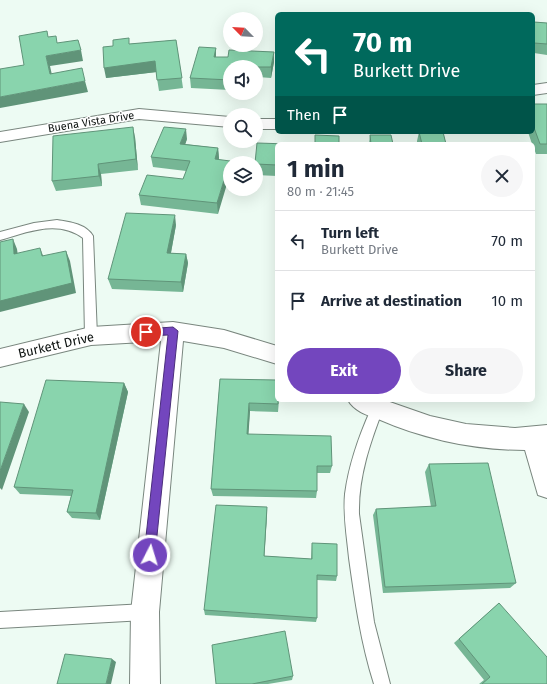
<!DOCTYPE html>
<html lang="en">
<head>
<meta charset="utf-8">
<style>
  body { margin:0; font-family:"Fira Sans",sans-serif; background:#f6f6f7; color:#1f2937; height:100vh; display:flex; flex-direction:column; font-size:15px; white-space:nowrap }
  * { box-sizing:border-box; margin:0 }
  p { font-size:13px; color:#747a83 }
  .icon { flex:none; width:22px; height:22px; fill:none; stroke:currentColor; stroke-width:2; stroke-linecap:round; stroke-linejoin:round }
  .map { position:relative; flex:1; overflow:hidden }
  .sheet { position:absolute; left:275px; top:142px; width:260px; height:260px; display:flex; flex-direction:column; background:#fff; border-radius:6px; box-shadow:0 4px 16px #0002 }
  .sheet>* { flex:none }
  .hud { position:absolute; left:275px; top:12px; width:260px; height:122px; border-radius:6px; box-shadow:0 4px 16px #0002; background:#00695c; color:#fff; overflow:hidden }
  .needle { width:26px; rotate:294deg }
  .buttons { position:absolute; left:223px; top:12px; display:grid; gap:8px }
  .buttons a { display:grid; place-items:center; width:40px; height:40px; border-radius:50%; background:#fff; box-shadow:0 4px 16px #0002; font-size:20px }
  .pin { position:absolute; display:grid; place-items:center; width:34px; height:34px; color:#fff; margin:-17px; border:2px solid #fff; border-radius:50%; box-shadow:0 1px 4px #0007 }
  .me { position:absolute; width:44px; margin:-22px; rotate:5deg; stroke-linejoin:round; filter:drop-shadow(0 0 3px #0008) }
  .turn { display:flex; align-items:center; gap:14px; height:84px; padding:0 12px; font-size:18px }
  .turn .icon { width:52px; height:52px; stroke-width:2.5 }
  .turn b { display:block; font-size:28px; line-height:34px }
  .then { display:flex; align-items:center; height:38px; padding:0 12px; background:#0003; gap:8px; font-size:15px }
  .round { display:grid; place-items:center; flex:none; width:42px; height:42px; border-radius:21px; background:#f6f6f7 }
  .summary { display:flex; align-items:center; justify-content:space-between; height:68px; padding:0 12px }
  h1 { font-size:24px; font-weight:700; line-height:30px }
  .primary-button { display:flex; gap:8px; margin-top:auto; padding:8px 12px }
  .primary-button a { flex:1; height:46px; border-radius:24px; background:#7346be; color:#fff; font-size:16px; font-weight:700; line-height:46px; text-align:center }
  .primary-button a+a { background:#f6f6f7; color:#1f2937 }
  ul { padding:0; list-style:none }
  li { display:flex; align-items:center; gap:12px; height:60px; padding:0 12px; border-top:1px solid #e0e1e3 }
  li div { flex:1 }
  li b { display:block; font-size:15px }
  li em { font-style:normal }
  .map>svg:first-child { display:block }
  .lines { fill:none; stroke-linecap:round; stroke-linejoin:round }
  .lane-casing { stroke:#79867e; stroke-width:2 }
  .street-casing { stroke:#79867e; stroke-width:2 }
  .lane { fill:#fff; fill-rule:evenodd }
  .street { fill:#fff; fill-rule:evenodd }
  .wall { fill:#76b695 }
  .shaded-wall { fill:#609479 }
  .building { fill:#89d4ad; stroke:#609479 }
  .route { fill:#7346be; stroke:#4b2e7c }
  .labels { text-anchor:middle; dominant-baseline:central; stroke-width:3; stroke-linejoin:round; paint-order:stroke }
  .far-street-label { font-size:11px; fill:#0d1210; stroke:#fff }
  .street-label { font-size:13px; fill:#0d1210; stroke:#fff }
</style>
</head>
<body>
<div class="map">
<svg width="547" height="684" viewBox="0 0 547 684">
  <rect width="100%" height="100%" fill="#edfbf3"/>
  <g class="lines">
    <g class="lane-casing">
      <path id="lane" d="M57,220C70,222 86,224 93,236L97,336L95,339L91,341L87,339L85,336L83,238C58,219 27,232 0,240V232L34,223Z
        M377,403L382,405L383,409C370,443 358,477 359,514L374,622L390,684H374C361,643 355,601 349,558C347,537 343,515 345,494C349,464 359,436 371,409L372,405Z
        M145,604L150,607L153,612L150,617L145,620L0,628V612Z"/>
    </g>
    <g class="street-casing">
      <path id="street" d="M547,83V93L533,95V85Z
        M139,109L230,117V127L139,119L0,142V132Z
        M256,119H277V129H256Z
        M173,322L224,330L277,346V364L224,348L183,341L159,612L160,684H130L131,612L161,341L91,345L0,367V349L91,327Z
        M348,400H384L430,416L466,424L515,428L547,425V498L538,495L525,450C474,450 424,439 378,419C367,415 354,411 348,400Z"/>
    </g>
    <use href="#lane" class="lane"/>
    <use href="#street" class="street"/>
  </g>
  <path class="wall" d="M534,22L547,23V55L534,53L535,55L533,61V25Z
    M176,40L183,88L159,91L156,72L106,78L113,46L130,44Z
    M216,48V57L274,62L271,78L258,77L256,86V67H230V90L191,88L190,78Z
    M533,104H547V154H536L533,146V144H532L528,132H533Z
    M419,132H443L446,144H417V141Z
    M370,135L393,144H369Z
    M135,137L138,170L101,174L102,186L56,191L52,181Z
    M187,139L185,144L218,148L219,158L218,214L141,205L139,195L183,179L186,171L153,167L151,157Z
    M277,144V176L256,175V163Z
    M176,225L171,253L186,254L188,263L183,292L112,289L108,279Z
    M220,379L279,400L278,412L250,411L248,434L332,466L330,473H317V491L316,498L213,496L211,489Z
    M124,383L128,392L100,520L72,518L67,512L71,496L20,494L14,487Z
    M429,464L516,583L510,588L383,593L373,515L376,509L431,507L425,472Z
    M267,507V514L264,556L311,559L312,543L337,576L336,581L317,580V618L316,622L205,615L204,610Z
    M499,603L547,684H479L484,680L454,643Z
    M293,676L292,680L268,684H216Z"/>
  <path class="shaded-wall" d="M216,48V58L214,57Z
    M81,50L83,61L50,66L54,84L50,74L46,56Z
    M274,52V62L271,78V67Z
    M533,55H535L533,61Z
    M155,61L157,72L106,78L104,68Z
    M257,67L258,77L256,86V74Z
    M85,81L88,92L0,108V97Z
    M133,127L135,137L138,170L136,159Z
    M186,129L187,139L182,154L180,144Z
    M218,148L219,158L216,169L215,159Z
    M230,161V174L218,214L217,203Z
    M98,164L101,174L102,186L99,176Z
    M175,215L176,225L169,263L167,253Z
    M13,239L17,249L19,263L14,254Z
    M40,248L44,258L42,256Z
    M66,251L70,261L76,293L0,312V301Z
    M186,254L188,263L183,292L181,282Z
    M124,383L128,392L100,520L96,513Z
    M249,403L250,411L248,442L247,434Z
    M24,404L29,412L2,490L0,488V471Z
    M267,507V514L264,562V556Z
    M112,659L116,662L111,684H106Z"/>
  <path class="building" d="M534,22L547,23V44L534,43Z
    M47,31L48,37L56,36L57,43L78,40L81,50L46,56L50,74L82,68L85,81L0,97V69L24,65L19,36Z
    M129,38V44L176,40L182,78L157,80L155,61L104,68L103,47L113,46V40Z
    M199,47L216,48L214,57H228L229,50L274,52L271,67H257L256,74V67H230V80L190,78Z
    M533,104H547V144H540L533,125Z
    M133,127L136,159L98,164L99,176L52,181L53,136Z
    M164,127L186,129L180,144L218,148L215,159L230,161L217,203L139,195L147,175L183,179L190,161L151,157Z
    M419,132H443L446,144H422Z
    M315,135L339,136V144H315Z
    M370,135H391L393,144H371Z
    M257,143L289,144H277V165L256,164V163H255Z
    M126,213L175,215L167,253L186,254L181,282L108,279Z
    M13,239L14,254L40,248L42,256L66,251L72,283L0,301V242Z
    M220,379L277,380V400H278V404L249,403L247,434L331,436L332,466H317V491L211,489Z
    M46,380L124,383L96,513L67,512L73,490L14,487Z
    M0,402L24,404L0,471Z
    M488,463L516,583L385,587L376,509L436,506L429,464Z
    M216,505L267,507L264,556L312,559V543L337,544V576L317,575V618L204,610Z
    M499,603L547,657V684H482L490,677L459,639Z
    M285,631L293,676L252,684H216L212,645Z
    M65,654L112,659L106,684H57Z"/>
  <path class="route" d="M173,327L178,331L155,555L154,559L150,561L146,559L144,555L168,335L146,336L142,332L146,329Z"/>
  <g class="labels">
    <g class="far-street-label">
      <text transform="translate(91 122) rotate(-9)">Buena Vista Drive</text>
    </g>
    <g class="street-label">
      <text transform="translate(56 345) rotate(-13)">Burkett Drive</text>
    </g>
  </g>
</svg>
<div class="buttons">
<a><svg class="needle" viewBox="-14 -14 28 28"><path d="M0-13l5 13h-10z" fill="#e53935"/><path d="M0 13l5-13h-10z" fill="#747a83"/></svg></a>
<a><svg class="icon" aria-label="sound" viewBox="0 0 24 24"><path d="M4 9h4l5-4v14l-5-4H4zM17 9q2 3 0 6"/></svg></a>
<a><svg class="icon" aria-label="search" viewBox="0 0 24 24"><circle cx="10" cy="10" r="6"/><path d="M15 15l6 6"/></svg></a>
<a><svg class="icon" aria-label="layers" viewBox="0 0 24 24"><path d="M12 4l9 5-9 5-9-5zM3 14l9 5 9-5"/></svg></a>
</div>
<div class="pin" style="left:146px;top:332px;background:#d93025"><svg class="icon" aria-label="arrive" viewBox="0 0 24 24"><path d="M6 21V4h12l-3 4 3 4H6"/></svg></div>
<svg class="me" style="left:150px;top:555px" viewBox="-20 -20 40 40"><circle r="17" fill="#7346be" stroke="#fff" stroke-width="3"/><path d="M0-11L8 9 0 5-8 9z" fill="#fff"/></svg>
<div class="hud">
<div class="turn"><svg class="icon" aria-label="left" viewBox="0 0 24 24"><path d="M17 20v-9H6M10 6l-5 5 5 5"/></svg><div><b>70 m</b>Burkett Drive</div></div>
<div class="then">Then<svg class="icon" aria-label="arrive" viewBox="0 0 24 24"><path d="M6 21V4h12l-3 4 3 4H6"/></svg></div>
</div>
<section class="sheet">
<div class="summary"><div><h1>1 min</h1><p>80 m · 21:45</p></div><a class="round"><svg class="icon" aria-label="close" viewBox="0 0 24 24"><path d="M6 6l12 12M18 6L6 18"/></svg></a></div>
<ul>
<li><svg class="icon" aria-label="left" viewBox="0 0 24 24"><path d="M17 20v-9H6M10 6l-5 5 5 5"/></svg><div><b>Turn left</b><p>Burkett Drive</p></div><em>70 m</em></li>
<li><svg class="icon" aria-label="arrive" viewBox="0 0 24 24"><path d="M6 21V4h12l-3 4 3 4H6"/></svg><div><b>Arrive at destination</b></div><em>10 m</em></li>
</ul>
<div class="primary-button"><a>Exit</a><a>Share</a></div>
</section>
</div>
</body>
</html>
